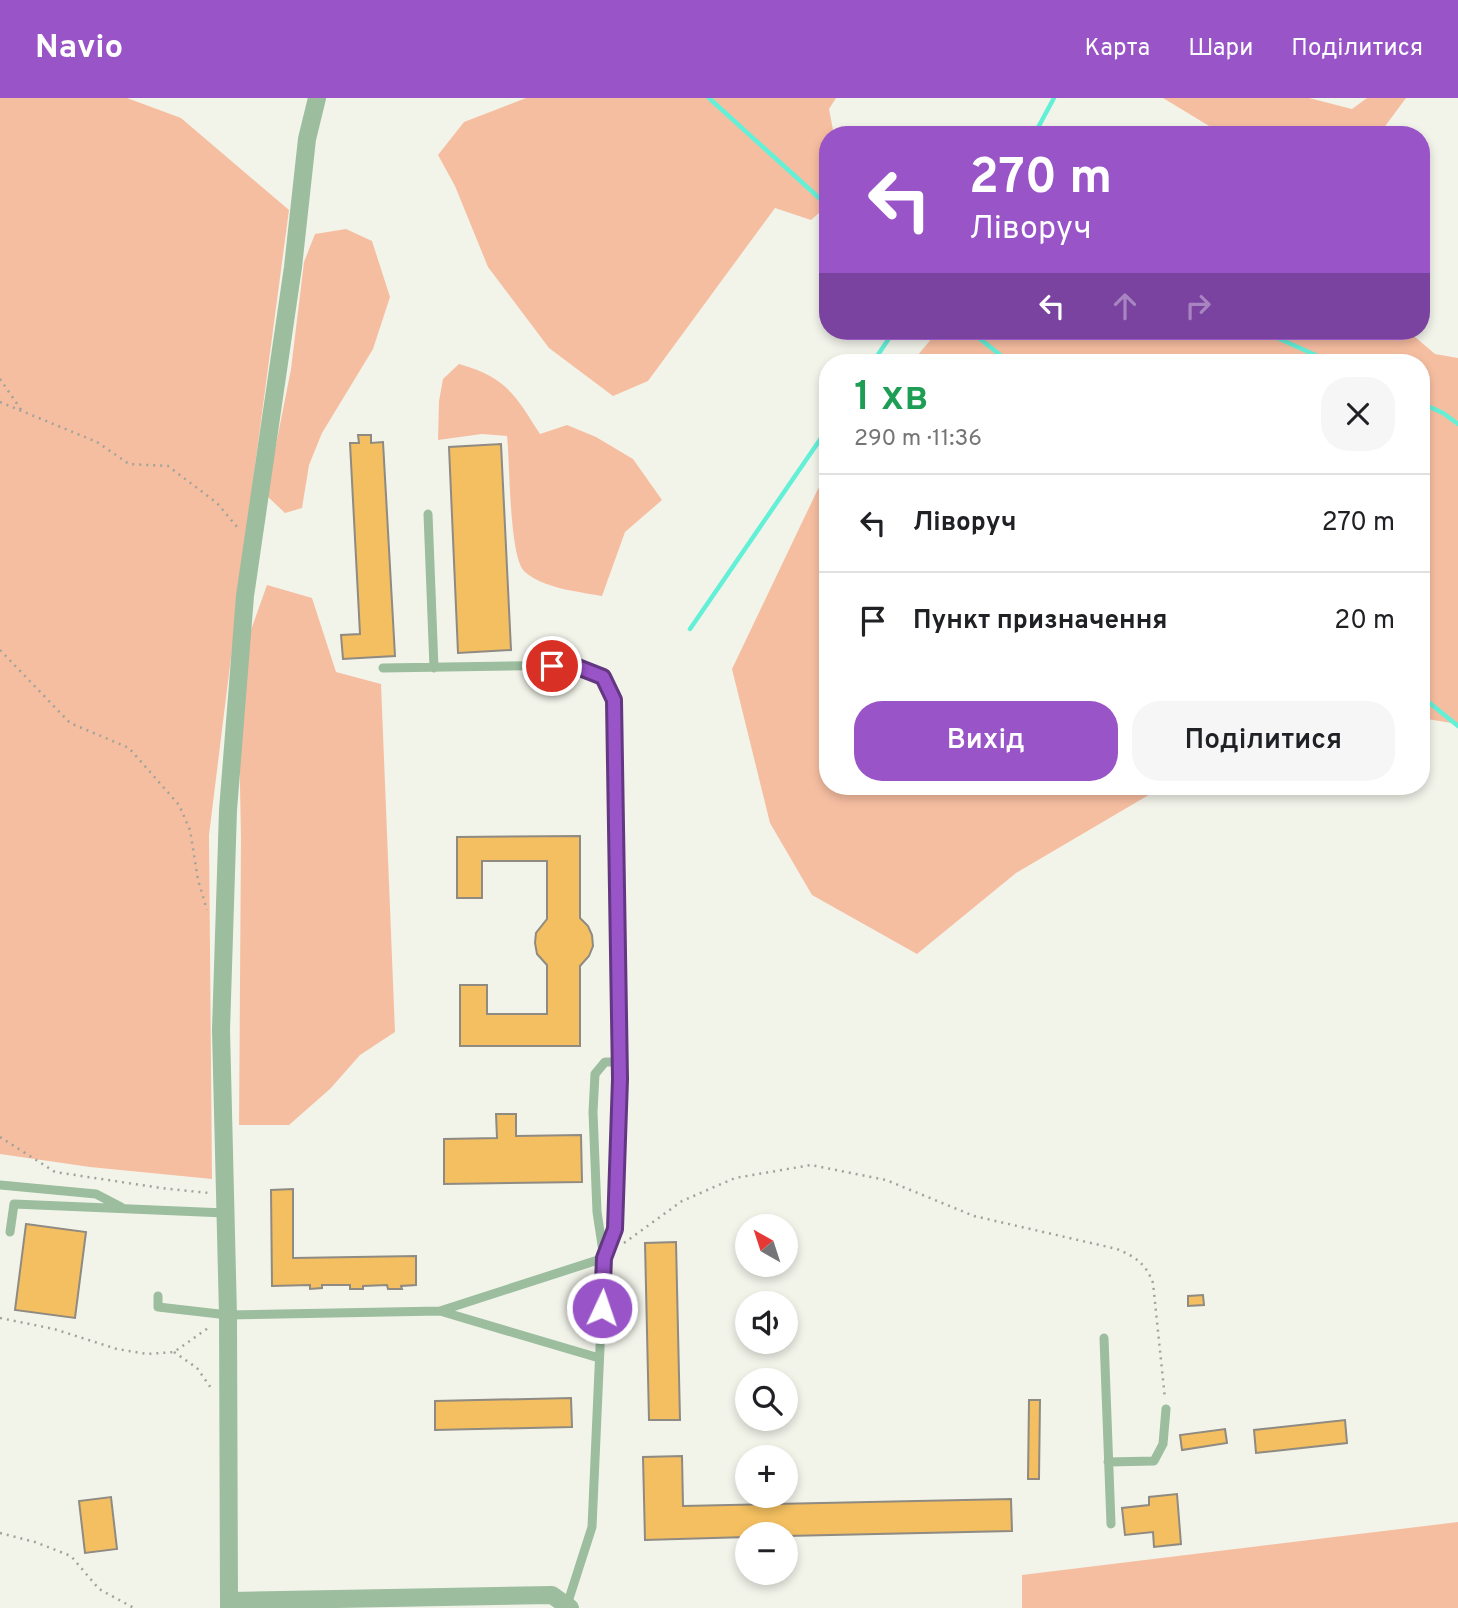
<!DOCTYPE html>
<html lang="uk">
<meta charset="utf-8">
<style>
:root{--surface:#fff;--page:#f6f6f6;--text:#202124;--muted:#757577;--line:#e0e0e0;--accent:#9954c8}
body{margin:0;font-family:Overpass,sans-serif;background:var(--page);color:var(--text);height:100vh;display:flex;flex-direction:column;font-size:26px;white-space:nowrap}
*{box-sizing:border-box;margin:0}
p{font-size:23px;color:var(--muted)}
.icon{flex:none;width:38px;height:38px;fill:none;stroke:currentColor;stroke-width:2;stroke-linecap:round;stroke-linejoin:round}
.map{position:relative;flex:1;overflow:hidden}
.sheet{position:absolute;left:819px;top:256px;width:611px;height:441px;display:flex;flex-direction:column;background:var(--surface);border-radius:28px;box-shadow:0 4px 10px #0003}
.sheet>*{flex:none}
.guide{position:absolute;left:819px;top:28px;width:611px;height:214px;border-radius:28px;box-shadow:0 4px 10px #0003;background:#9954c8;color:#fff;overflow:hidden}
.needle{width:46px;rotate:321deg}
.controls{position:absolute;left:735px;top:1116px;display:grid;gap:14px}
.controls a{display:grid;place-items:center;width:63px;height:63px;border-radius:50%;background:var(--surface);box-shadow:0 4px 10px #0003;font-size:35px}
.pin{position:absolute;display:grid;place-items:center;width:60px;height:60px;color:#fff;margin:-30px;border:4px solid #fff;border-radius:50%;box-shadow:0 2px 7px #0007}
.me{position:absolute;width:77px;margin:-38px;rotate:3deg;stroke-linejoin:round;filter:drop-shadow(0 0 5px #0008)}
.turn{display:flex;align-items:center;gap:24px;height:147px;padding:0 35px;font-size:32px}
.turn .icon{width:91px;height:91px;stroke-width:2.5}
.turn b{display:block;font-size:49px;line-height:60px}
.lanes{display:flex;align-items:center;height:66px;padding:0 35px;background:#0003;justify-content:center;gap:35px;direction:ltr}
.lanes .off{opacity:.35}
.round{display:grid;place-items:center;flex:none;width:74px;height:74px;border-radius:28px;background:var(--page)}
.overview{display:flex;align-items:center;justify-content:space-between;height:119px;padding:0 35px}
h1{font-size:42px;font-weight:600;line-height:52px;color:#1e9e55}
.primary-button{display:flex;gap:14px;margin-top:auto;padding:14px 35px}
.primary-button a{flex:1;height:80px;border-radius:28px;background:var(--accent);color:#fff;font-size:28px;font-weight:600;line-height:80px;text-align:center}
.primary-button a+a{background:var(--page);color:var(--text)}
ul{padding:0;list-style:none}
li{display:flex;align-items:center;gap:21px;height:98px;padding:0 35px;border-top:2px solid var(--line)}
li div{flex:1}
li b{display:block;font-size:26px}
li em{font-style:normal}
header{display:flex;align-items:center;gap:42px;box-sizing:border-box;height:98px;padding:0 35px;background:var(--accent);color:#fff}
header strong{font-size:33px}
nav{display:flex;gap:38px;margin-inline-start:auto;font-size:24px}
.map>svg:first-child{display:block}
.green{fill:#f6bea1}
.lines{fill:none;stroke-linecap:round;stroke-linejoin:round}
.stream{stroke:#64f0d7;stroke-width:4.5}
.building{fill:#f3bf60;stroke:#8f8a82;stroke-width:2}
.path{stroke:#a1a39b;stroke-width:2.5;stroke-dasharray:2 5;stroke-linecap:butt}
.service{stroke:#9cbd9e;stroke-width:9}
.minor{stroke:#9cbd9e;stroke-width:18}
.route-casing{stroke:#633782;stroke-width:18}
.route{stroke:#9954c8;stroke-width:12}
</style>
<header>
<strong>Navio</strong>
<nav><a>Карта</a><a>Шари</a><a>Поділитися</a></nav>
</header>
<div class="map">
<svg width="1458" height="1510" viewBox="0 0 1458 1510">
<rect width="100%" height="100%" fill="#f2f4ea"/>
<path class="green" d="M0,0H127L181,20L289,112L251,398L209,737L212,1081L90,1069L0,1056Z
M526,0H836L829,11L834,37H828V107L811,122L775,110L648,283L613,298L549,250L488,169L455,88L438,57L464,24Z
M1163,0H1309L1352,11L1367,0H1406L1383,31H1319L1294,37H1224Z
M346,131L372,143L390,199L373,251L322,335L309,367L302,410L285,415L266,397L291,271L304,164L315,136Z
M938,233H1408L1435,256L1458,260V626L1421,620V264H912Z
M459,266C506,279 515,297 540,336L567,327L596,339L633,361L662,402L625,434L602,498C580,494 541,490 524,473C509,457 510,364 507,338L482,336L438,342L439,303L443,281Z
M828,370V688H1164L1016,775L917,856L812,797L770,725L732,571Z
M267,487L312,500L336,574L381,586L395,934L360,957L330,991L289,1027H239L241,741L239,636L247,543Z
M1458,1424V1510H1022V1477Z"/>
<g class="lines">
<path class="stream" d="M709,0L828,108
M1034,37L1054,0
M970,233L1009,264
M1262,233L1331,264
M873,264L894,233
M1421,305L1443,315L1458,326
M690,531L828,330
M1421,598L1458,628"/>
</g>
<path class="building" d="M358,337H371V345L383,344L395,558L343,561L341,537L360,536L350,345H359Z
M501,346L511,552L458,555L449,349Z
M580,738V820L588,828L592,837L593,848L589,858L580,868V948H460V887H487V916H547V867L537,856L535,845L536,835L547,821V763H482V800H457V739Z
M496,1016H516V1038L581,1037L582,1084L444,1086V1041L497,1040Z
M293,1091V1160L416,1158V1187L401,1188L402,1191H388L387,1187L363,1188V1191H350V1187H322V1190L310,1191V1187L272,1188L271,1092Z
M26,1126L86,1134L75,1220L15,1212Z
M676,1144L680,1322H649L645,1145Z
M1203,1197L1204,1207L1188,1208V1198Z
M571,1300L572,1329L435,1332V1303Z
M1029,1302H1040L1039,1381H1028Z
M1345,1322L1347,1345L1256,1355L1254,1332Z
M1225,1331L1227,1345L1182,1352L1180,1337Z
M682,1358L683,1408L1011,1401L1012,1433L786,1438L747,1437V1439L645,1442L643,1359Z
M1177,1396L1181,1446L1154,1449L1153,1434L1125,1437L1122,1410L1149,1407V1399Z
M111,1399L117,1451L85,1455L79,1403Z"/>
<g class="lines">
<path class="path" d="M0,281L22,313
M0,304L97,344L129,366L168,368L217,405L238,430
M0,552L70,625L129,650L179,707L190,732L198,782L207,812
M0,1039L55,1074L161,1090L209,1095
M624,1145L682,1103L735,1080L811,1067L886,1082L974,1118L1117,1151C1136,1159 1146,1166 1153,1185L1165,1301
M0,1220L54,1231L117,1251L147,1256L174,1254L211,1228
M174,1254L197,1270L211,1290
M0,1435L35,1444L71,1458L99,1491L134,1510"/>
<path class="service" d="M428,416L434,570
M0,1087L96,1096L121,1109
M10,1134L14,1106L225,1115
M158,1198V1209L228,1217L440,1213L604,1160L615,1131L620,981L614,602L603,579L575,567L383,570
M440,1213L599,1260
M1104,1240L1111,1426
M1108,1364L1154,1363L1163,1346L1166,1311
M567,1507L592,1429L604,1160L597,1114L593,1014L595,976L605,964H619"/>
<path class="minor" d="M229,1503L552,1497L570,1510
M229,1510L228,1217L221,932L228,712L245,498L293,169L307,41L317,0"/>
</g>
<g class="lines">
<defs>
<path id="route" d="M552,568H575L603,579L614,602L620,981L615,1131L604,1160L602,1210"/>
</defs>
<use href="#route" class="route-casing"/>
<use href="#route" class="route"/>
</g>
</svg>
<div class="controls">
<a><svg class="needle" viewBox="-14 -14 28 28"><path d="M0-13l5 13h-10z" fill="#e53935"/><path d="M0 13l5-13h-10z" fill="#757577"/></svg></a>
<a><svg class="icon" aria-label="sound" viewBox="0 0 24 24"><path d="M4 9h4l5-4v14l-5-4H4zM17 9q2 3 0 6"/></svg></a>
<a><svg class="icon" aria-label="search" viewBox="0 0 24 24"><circle cx="10" cy="10" r="6"/><path d="M15 15l6 6"/></svg></a>
<a>+</a>
<a>−</a>
</div>
<div class="pin" style="left:552px;top:568px;background:#d93025"><svg class="icon" aria-label="arrive" viewBox="0 0 24 24"><path d="M6 21V4h12l-3 4 3 4H6"/></svg></div>
<svg class="me" style="left:602px;top:1210px" viewBox="-20 -20 40 40"><circle r="17" fill="#9954c8" stroke="#fff" stroke-width="3"/><path d="M0-11L8 9 0 5-8 9z" fill="#fff"/></svg>
<div class="guide">
<div class="turn"><svg class="icon" aria-label="left" viewBox="0 0 24 24"><path d="M17 20v-9H6M10 6l-5 5 5 5"/></svg><div><b>270 m</b>Ліворуч</div></div>
<div class="lanes"><svg class="icon" aria-label="left" viewBox="0 0 24 24"><path d="M17 20v-9H6M10 6l-5 5 5 5"/></svg><svg class="icon off" aria-label="ahead" viewBox="0 0 24 24"><path d="M12 20V5M6 11l6-6 6 6"/></svg><svg class="icon off" aria-label="right" viewBox="0 0 24 24"><path d="M7 20v-9h11M14 6l5 5-5 5"/></svg></div>
</div>
<section class="sheet">
<div class="overview"><div><h1>1 хв</h1><p>290 m · 11:36</p></div><a class="round"><svg class="icon" aria-label="close" viewBox="0 0 24 24"><path d="M6 6l12 12M18 6L6 18"/></svg></a></div>
<ul>
<li><svg class="icon" aria-label="left" viewBox="0 0 24 24"><path d="M17 20v-9H6M10 6l-5 5 5 5"/></svg><div><b>Ліворуч</b></div><em>270 m</em></li>
<li><svg class="icon" aria-label="arrive" viewBox="0 0 24 24"><path d="M6 21V4h12l-3 4 3 4H6"/></svg><div><b>Пункт призначення</b></div><em>20 m</em></li>
</ul>
<div class="primary-button"><a>Вихід</a><a>Поділитися</a></div>
</section>
</div>
